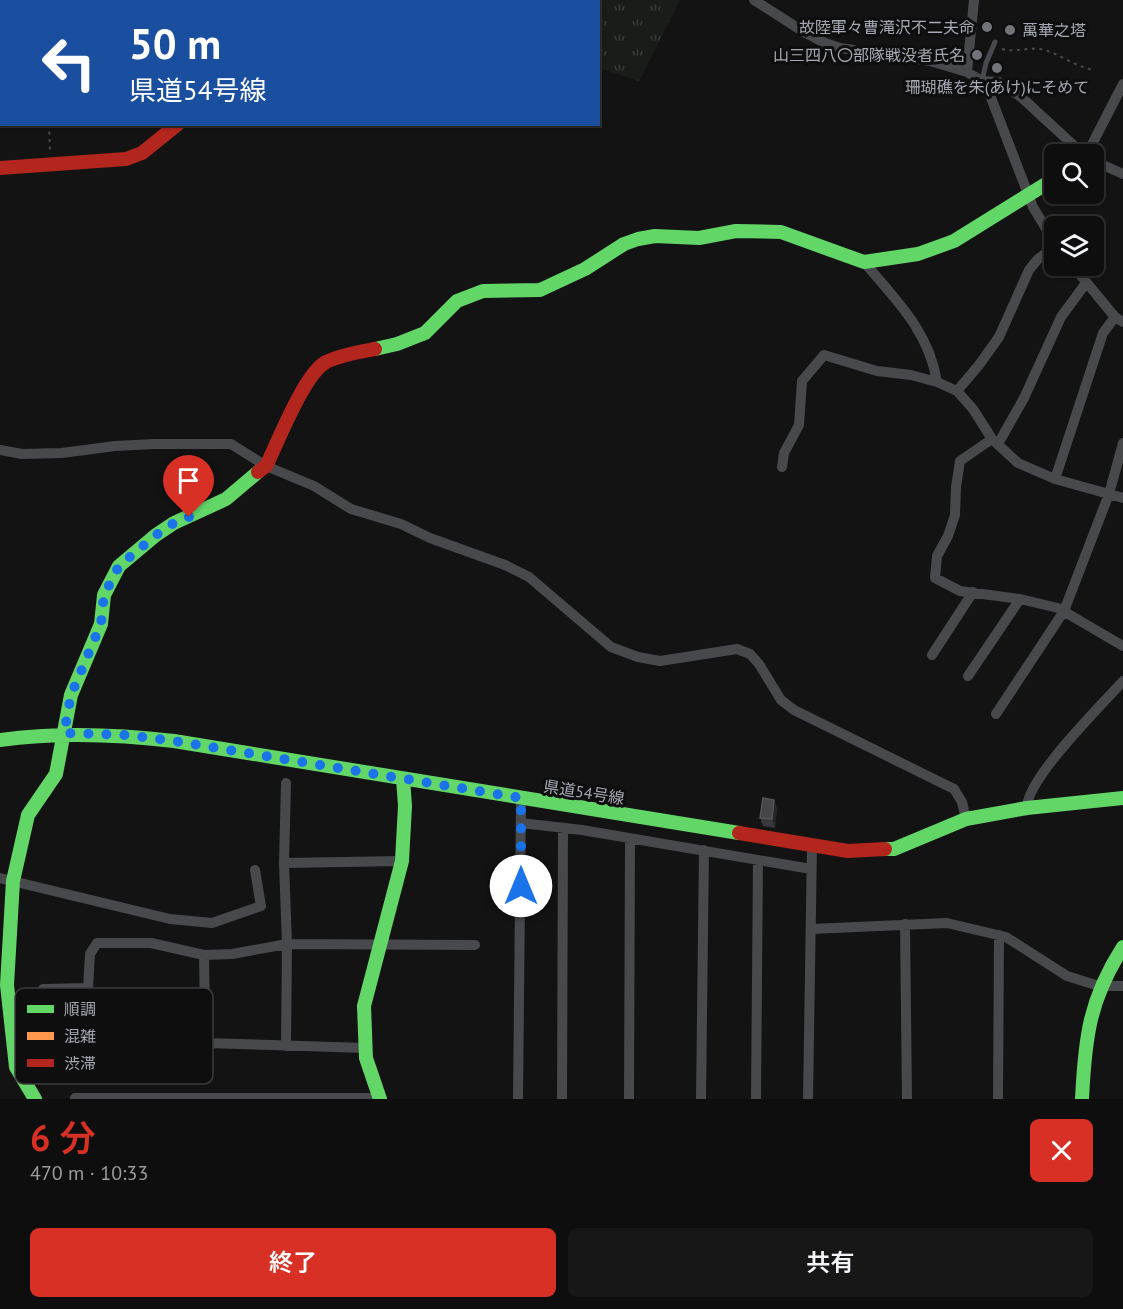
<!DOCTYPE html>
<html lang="ja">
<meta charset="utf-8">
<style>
:root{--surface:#0e0e0f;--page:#171718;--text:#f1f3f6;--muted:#9b9c9e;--line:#2e2e2f;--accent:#d93025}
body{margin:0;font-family:"PT Sans","Noto Sans JP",sans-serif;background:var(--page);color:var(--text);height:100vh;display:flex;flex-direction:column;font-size:22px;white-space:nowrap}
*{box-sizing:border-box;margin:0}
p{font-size:20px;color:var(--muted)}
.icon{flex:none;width:33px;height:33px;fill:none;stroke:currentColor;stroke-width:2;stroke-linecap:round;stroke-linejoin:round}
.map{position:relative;height:1099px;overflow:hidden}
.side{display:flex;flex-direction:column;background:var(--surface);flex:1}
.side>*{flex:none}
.hud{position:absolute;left:0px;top:0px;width:600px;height:126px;box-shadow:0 2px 4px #0004,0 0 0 2px var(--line);background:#1a4fa0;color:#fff;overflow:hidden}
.buttons{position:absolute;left:1044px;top:144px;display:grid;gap:12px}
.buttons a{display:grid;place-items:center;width:60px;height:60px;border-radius:9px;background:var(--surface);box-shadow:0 2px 4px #0004,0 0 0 2px var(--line);font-size:30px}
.pin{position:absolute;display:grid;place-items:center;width:51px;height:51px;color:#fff;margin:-62px -26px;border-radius:50% 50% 50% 0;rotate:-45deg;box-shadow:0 0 6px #0007}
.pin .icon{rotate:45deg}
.me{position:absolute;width:66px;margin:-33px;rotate:0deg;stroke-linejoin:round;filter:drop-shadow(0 0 4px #0008)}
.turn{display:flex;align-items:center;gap:21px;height:126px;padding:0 30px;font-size:27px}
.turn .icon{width:78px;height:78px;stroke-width:2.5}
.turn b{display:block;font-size:42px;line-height:51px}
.round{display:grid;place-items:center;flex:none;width:63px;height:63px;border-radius:9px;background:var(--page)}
.headline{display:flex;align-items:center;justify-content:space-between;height:102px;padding:0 30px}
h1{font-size:36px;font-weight:600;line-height:45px;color:var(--accent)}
.cta{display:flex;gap:12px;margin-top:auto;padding:12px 30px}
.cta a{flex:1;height:69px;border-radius:9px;background:var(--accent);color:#fff;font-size:24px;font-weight:600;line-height:69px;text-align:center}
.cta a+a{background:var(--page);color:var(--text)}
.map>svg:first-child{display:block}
.park{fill:url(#park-tufts)}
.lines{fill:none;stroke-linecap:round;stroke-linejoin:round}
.path{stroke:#494a4d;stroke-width:2;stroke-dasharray:3 4.5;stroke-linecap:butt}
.lane{stroke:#48494c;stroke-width:5}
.street{stroke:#48494c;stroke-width:10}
.fast{stroke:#63d668;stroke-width:14}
.slow{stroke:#ff974d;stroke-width:14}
.jam{stroke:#b3261e;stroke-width:14}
.wall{fill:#39393d}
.shaded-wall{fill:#252527}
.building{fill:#45454a;stroke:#54555a;stroke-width:1.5}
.route{stroke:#1a73e8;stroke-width:10;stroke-dasharray:0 18}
.poi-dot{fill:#73747b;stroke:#0e0e0f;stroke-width:2}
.labels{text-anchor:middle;stroke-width:6;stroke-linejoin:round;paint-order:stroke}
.poi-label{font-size:16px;fill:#a6a9b3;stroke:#0e0e0f;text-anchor:end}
.street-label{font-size:16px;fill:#a6a9b3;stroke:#0e0e0f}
.key{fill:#0e0e0f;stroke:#3c3c40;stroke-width:1.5}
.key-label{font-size:16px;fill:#a6a9b3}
</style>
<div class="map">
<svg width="1123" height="1099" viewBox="0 0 1123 1099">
<defs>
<pattern id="park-tufts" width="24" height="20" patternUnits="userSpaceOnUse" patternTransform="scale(1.5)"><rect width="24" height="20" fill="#191d1a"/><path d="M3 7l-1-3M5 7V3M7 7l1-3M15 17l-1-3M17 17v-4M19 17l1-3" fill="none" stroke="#373b39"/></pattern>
</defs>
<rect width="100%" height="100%" fill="#131314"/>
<path class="park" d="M584,0H680L639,81L599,68L598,2L584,1Z"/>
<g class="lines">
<path class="path" d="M74,2V0
M238,2V0
M1002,49C1016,53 1031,46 1045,50C1062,56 1077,67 1094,70
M49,124L50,152"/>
<path class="lane" d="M982,81L986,63L995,42"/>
<path class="street" d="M754,0L804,32L825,43L840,48L930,61L967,72L982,81L999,82L1021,97L1083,154
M967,72L974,0
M982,81L990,95L1033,207L1054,242
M1087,154L1123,84
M1094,161L1123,174
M864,262C896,300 929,331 937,382L957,391L973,409L992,439L960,461L956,487L955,515L948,536L937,556L935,578L960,591L1020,599L1058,608L1123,646
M1073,266L1115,317L1123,322
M957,391L979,365L999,337L1029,270L1038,259L1054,247
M992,439L1018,463L1055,479L1123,498
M998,444L1024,398L1061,317L1086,283
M0,450L22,454L62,453L115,446L154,444H231L266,466L314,486L351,509L401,524L430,538L505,565L529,577L611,647L638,657L660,661L737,649L750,654L759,664L781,700L794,710L954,789L962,802L966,819
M782,467L784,453L799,425L802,381L824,355L877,371L911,375L937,382
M1055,479L1103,333L1115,317
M932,655L973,592
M968,676L1020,599
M996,714L1064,611L1109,494L1123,443
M1027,808C1026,779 1102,705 1123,681
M521,823L582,830L811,869
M284,863L402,861
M0,878L170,919L212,923L261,906L255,870
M905,924L907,1099
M811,929L947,923L1006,937L1067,976L1099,986H1123
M204,955L206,1075L44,1071L43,989L88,988L90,954L97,943H151L204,955L232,954L287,944L284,863L286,783
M205,1043L366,1048
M286,1046L287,944L475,945
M75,1098H380
M518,1099L521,798
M562,1099L563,829
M629,1099L630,840
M701,1099L704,850
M756,1099L758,860
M808,1099L812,845
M998,1099L999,935"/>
<path class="fast" d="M375,349L397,344L425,333L457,301L483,291L540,290L585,269L624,244L638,239L655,236L699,238L736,231L781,232L864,262L918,254L954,241L1054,179
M0,740C58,732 116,734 174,741L739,833
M885,849H894L966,819L1027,808L1123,798
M35,1099L16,1067L7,985L13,881L28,815L56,774L71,695L101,624L104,595L119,566L156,535L174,523L226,499L258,472
M380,1099L366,1058L364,1006L402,861L405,806L403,779
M1082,1099C1085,1038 1089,1000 1123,947"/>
<path class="slow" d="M287,2L289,0"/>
<path class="jam" d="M0,168L126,159L142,153L178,124
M258,472L266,466C278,442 304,374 326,362C341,355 359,352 375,349
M739,833L848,851L885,849"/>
</g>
<path class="wall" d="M777,808L775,828L763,826L760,818Z"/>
<path class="shaded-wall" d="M774,800L777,808L775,828L772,819Z"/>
<path class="building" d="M763,798L774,800L772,819L760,818Z"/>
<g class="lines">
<path class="route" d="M189,517L174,523L156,535L119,566L104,595L101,624L71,695L64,733L127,735L174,741L521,798V886"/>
</g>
<g class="poi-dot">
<circle cx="987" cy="27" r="6"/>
<circle cx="1010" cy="30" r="6"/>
<circle cx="977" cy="55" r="6"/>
<circle cx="997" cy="68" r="6"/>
</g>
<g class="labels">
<g class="poi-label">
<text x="975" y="33">故陸軍々曹滝沢不二夫命</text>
<text x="1022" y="36" text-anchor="start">萬華之塔</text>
<text x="965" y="61">山三四八〇部隊戦没者氏名</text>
<text x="997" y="93" text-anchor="middle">珊瑚礁を朱(あけ)にそめて</text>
</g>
<g class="street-label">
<text transform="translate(584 792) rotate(9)" y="6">県道54号線</text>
</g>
</g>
<rect x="15" y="988" width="198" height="96" rx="9" class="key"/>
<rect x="27" y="1005" width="27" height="8" fill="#63d668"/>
<rect x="27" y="1032" width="27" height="8" fill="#ff974d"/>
<rect x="27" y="1059" width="27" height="8" fill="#b3261e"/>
<g class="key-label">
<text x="64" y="1015">順調</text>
<text x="64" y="1042">混雑</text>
<text x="64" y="1069">渋滞</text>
</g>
</svg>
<div class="buttons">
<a><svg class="icon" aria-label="search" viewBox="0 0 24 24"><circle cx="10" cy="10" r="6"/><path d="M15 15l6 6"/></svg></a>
<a><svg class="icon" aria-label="layers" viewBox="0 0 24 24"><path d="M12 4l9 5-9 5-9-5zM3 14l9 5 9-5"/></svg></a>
</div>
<div class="pin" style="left:189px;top:517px;background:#d93025"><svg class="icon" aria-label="arrive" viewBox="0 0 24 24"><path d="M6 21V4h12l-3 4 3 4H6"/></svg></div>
<svg class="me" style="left:521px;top:886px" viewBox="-20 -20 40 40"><circle r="19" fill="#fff"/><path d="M0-13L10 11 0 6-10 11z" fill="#1a73e8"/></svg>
<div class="hud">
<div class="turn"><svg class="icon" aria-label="left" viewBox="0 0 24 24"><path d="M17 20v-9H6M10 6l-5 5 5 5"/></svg><div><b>50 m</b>県道54号線</div></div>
</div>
</div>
<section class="side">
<div class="headline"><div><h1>6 分</h1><p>470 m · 10:33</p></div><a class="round" style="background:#d93025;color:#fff"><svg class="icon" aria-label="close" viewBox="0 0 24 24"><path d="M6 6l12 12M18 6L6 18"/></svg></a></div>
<div class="cta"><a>終了</a><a>共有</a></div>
</section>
